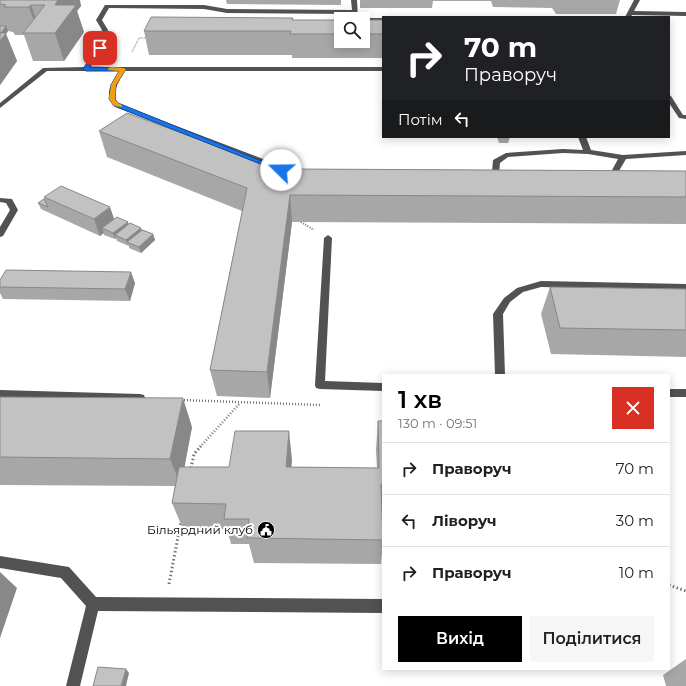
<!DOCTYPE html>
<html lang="uk">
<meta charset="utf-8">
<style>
:root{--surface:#fff;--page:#f6f6f6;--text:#202124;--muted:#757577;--line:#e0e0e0;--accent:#000}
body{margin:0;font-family:Montserrat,sans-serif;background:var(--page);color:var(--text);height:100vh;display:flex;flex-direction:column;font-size:15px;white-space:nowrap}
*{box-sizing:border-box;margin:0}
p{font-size:13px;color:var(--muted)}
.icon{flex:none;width:22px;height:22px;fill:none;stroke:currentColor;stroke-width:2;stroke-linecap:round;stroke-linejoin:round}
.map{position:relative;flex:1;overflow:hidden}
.side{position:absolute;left:382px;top:374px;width:288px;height:296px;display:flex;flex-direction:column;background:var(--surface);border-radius:0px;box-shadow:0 2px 10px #0003}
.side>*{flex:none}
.banner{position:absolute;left:382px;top:16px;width:288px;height:122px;border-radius:0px;box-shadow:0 2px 10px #0003;background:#202124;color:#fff;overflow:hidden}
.tools{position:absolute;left:334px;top:12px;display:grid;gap:8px}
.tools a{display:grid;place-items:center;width:36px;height:36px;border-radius:0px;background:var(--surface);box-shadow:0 2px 10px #0003;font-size:20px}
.pin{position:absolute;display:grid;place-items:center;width:34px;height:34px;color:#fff;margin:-17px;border-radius:8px;box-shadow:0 2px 6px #0006}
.me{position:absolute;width:44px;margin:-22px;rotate:292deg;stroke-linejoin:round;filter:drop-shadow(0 0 3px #0008)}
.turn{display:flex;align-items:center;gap:14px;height:84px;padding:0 16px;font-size:18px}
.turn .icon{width:52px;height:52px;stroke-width:2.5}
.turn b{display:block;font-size:28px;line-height:34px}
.then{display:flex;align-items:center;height:38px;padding:0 16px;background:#0003;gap:8px;font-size:15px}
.round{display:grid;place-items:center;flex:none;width:42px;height:42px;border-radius:0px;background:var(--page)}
.headline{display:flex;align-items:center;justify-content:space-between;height:68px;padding:0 16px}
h1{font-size:24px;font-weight:600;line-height:30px;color:var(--accent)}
.action{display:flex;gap:8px;margin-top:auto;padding:8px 16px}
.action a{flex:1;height:46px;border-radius:0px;background:var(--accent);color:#fff;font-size:16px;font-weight:600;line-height:46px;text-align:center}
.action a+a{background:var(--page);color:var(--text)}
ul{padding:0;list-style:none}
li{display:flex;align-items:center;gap:12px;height:52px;padding:0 16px;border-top:1px solid var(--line)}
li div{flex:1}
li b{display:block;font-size:15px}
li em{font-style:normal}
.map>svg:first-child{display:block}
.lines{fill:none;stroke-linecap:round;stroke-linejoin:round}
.path-far3{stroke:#747474;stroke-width:1.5;stroke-dasharray:0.5 1;stroke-linecap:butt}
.path-far2{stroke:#747474;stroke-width:2;stroke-dasharray:1 1.5;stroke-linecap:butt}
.path-far1{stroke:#747474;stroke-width:2.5;stroke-dasharray:1 2;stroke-linecap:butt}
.path{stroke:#747474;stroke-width:3;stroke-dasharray:1.5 2.5;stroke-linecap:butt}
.minor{fill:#525252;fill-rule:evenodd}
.wall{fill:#a7a7a7}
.shaded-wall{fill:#888}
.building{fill:#c2c2c2;stroke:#888}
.route{fill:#1a73e8;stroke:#114b97}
.slow{fill:#f59e0b}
.labels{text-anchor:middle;stroke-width:4;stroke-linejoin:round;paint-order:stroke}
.near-poi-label{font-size:12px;fill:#000;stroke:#fff;text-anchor:end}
</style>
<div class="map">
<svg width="686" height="686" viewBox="0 0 686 686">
<rect width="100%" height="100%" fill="#fff"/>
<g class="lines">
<path class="path-far3" d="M132,52L139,38H149"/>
<path class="path-far2" d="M301,222L314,230"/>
<path class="path-far1" d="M181,400L320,405
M200,447L240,403"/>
<path class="path" d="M191,468L194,454L201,446
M169,584L181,521
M669,585L686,591"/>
<path class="minor" d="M351,0H357L358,19H352V14L227,13L204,9L109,8L102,20L108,30L103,48L90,67H383V71H125C119,81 111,92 118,104L287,168V172H281L114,106C104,92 111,84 119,71H47L0,108V103L43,68L84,67L97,48L102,30L96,20L105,5H204L227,9L352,10Z
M634,0H640L634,11L686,12V16L632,15L631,17H625Z
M363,18H383V22H363V19H361Z
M669,95L671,96L683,115H686V119L679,118L669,103Z
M578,137H586L591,150L623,155L686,151V155L626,159L616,176C611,177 603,178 600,174L604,172H611L618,159L588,154L563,153L508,157L500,163L499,174H493L492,172L493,160L506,153L563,149L583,150Z
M0,198L12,199L18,210L3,236L0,237V227L10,210L6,203L0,202Z
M328,235L332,238L325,381L383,383V391L320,389L316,388L315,385L324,238Z
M541,281L686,284V290L541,287L523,292L510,302L503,314L505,375H495L493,314L504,298L517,288Z
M669,389H686V397H669Z
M0,390L140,394L144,395L145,398L144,401L140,402L0,398Z
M0,556L69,567L96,597L383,599V613L98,611L80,686H66L86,606L61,578L0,568Z"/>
</g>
<path class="wall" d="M0,0L79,1L81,6L77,11L84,32L64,61H33L24,35H15L13,32L8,31L6,34L17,61L0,85Z
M226,0H341V5L227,4Z
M360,0H620L616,14H556L552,8L493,7L491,1H433L432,8H360Z
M293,18V20H341V41H363V20H383V58H292V55H149L144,31Z
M99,131L271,166L293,169L686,171V224L292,222L270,398L217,396L210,370L242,211L107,157Z
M497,137H510L508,143H499Z
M44,197L114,219L128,222V224L153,234L155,240L141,253L129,248V246L117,241L116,238L115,239L104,235V233L100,236L41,209L38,203L44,199Z
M0,280L135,283L130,301L3,299L0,293Z
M550,287L686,289V357L551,354L541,314Z
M0,397L192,427L184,467H229L292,460L291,467L377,468L376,450L378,421H383V511H382L383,542L381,564L254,563L249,544H231L227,529H183L172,503L175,486L0,485Z
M686,659V686H666L663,675Z"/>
<path class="shaded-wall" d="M58,0H80L81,6L77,11L84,32L64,61L55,33V5Z
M31,5L41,32L38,33L29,7Z
M6,26L8,31L6,34L17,61L0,85V34Z
M290,195L292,222L270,398L267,372Z
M110,207L116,224L102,228L104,233L100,236L94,219Z
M128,222L130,228L115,235L116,238L115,239L113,233Z
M141,228L143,234L127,242L128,246L126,240Z
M153,234L155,240L141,253L139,247Z
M131,272L135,283L130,301L125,289Z
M183,398L192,427L181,486L170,459Z
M289,431L292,460L289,495L286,467Z
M0,572L17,588L0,638Z
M126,669L129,673L126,686H121Z"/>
<path class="building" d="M0,0H58L55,5H76L55,33H23L45,5H31L29,7H4L6,5L0,4Z
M151,17L293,18L292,20H341V34H290L291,31H144Z
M363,20H383V34H363Z
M0,26H6L1,33H0Z
M0,33H6L0,41Z
M127,113L271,166L293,169L686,171V197L290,195L267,372L210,370L247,188L99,131Z
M61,186L110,207L94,219L44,197Z
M44,199L48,207L38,203Z
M117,217L128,222L113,233L102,228Z
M130,223L141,228L126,240L115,235Z
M142,230L153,234L139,247L127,242Z
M6,270L131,272L125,289L0,287V280Z
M550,287L686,289V330L560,328Z
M0,397L183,398L170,459L0,457Z
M378,421H383V484H381L383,540L247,538L249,519H224L226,504L172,503L179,467H229L235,431H289L286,467L379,468Z
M98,667L126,669L121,686H93Z"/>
<path class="route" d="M98,47L103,48L90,67L123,68L126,69L116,85L115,99L118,103L284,170L278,171L114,106L109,99L111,85L119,71H86L83,69Z"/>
<path class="slow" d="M111,67L123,68L126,69L116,85L115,99L118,103L122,105V107L114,106L109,99L111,85L119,71L108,70V68Z"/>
<defs>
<symbol id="civic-disc" viewBox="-11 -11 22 22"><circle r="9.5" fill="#000" stroke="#fff"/><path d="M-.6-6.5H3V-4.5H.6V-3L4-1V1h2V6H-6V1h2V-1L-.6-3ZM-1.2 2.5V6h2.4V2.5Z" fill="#fff"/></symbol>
</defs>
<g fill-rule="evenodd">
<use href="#civic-disc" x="256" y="520" width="20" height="20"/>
</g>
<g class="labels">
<g class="near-poi-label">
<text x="253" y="534">Більярдний клуб</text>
</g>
</g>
</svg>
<div class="tools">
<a><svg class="icon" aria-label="search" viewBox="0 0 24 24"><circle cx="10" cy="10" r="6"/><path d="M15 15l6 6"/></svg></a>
</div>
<div class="pin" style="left:100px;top:48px;background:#d93025"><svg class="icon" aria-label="arrive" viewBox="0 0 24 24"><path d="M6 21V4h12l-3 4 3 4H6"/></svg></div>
<svg class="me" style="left:281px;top:170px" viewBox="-20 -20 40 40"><circle r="19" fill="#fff"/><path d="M0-13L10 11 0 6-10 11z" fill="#1a73e8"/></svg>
<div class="banner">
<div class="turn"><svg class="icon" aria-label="right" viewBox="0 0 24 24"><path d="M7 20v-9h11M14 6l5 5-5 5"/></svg><div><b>70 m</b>Праворуч</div></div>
<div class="then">Потім<svg class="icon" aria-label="left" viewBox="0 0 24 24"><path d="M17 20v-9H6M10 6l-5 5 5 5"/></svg></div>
</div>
<section class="side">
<div class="headline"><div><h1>1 хв</h1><p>130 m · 09:51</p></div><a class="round" style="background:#d93025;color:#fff"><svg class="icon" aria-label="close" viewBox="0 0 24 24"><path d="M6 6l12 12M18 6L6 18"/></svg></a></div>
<ul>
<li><svg class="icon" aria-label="right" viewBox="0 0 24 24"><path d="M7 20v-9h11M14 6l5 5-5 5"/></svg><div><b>Праворуч</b></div><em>70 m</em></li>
<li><svg class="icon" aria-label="left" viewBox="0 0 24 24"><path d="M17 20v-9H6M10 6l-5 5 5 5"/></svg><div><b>Ліворуч</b></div><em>30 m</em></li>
<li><svg class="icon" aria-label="right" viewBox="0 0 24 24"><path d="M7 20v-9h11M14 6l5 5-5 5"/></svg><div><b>Праворуч</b></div><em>10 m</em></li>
</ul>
<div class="action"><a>Вихід</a><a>Поділитися</a></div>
</section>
</div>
